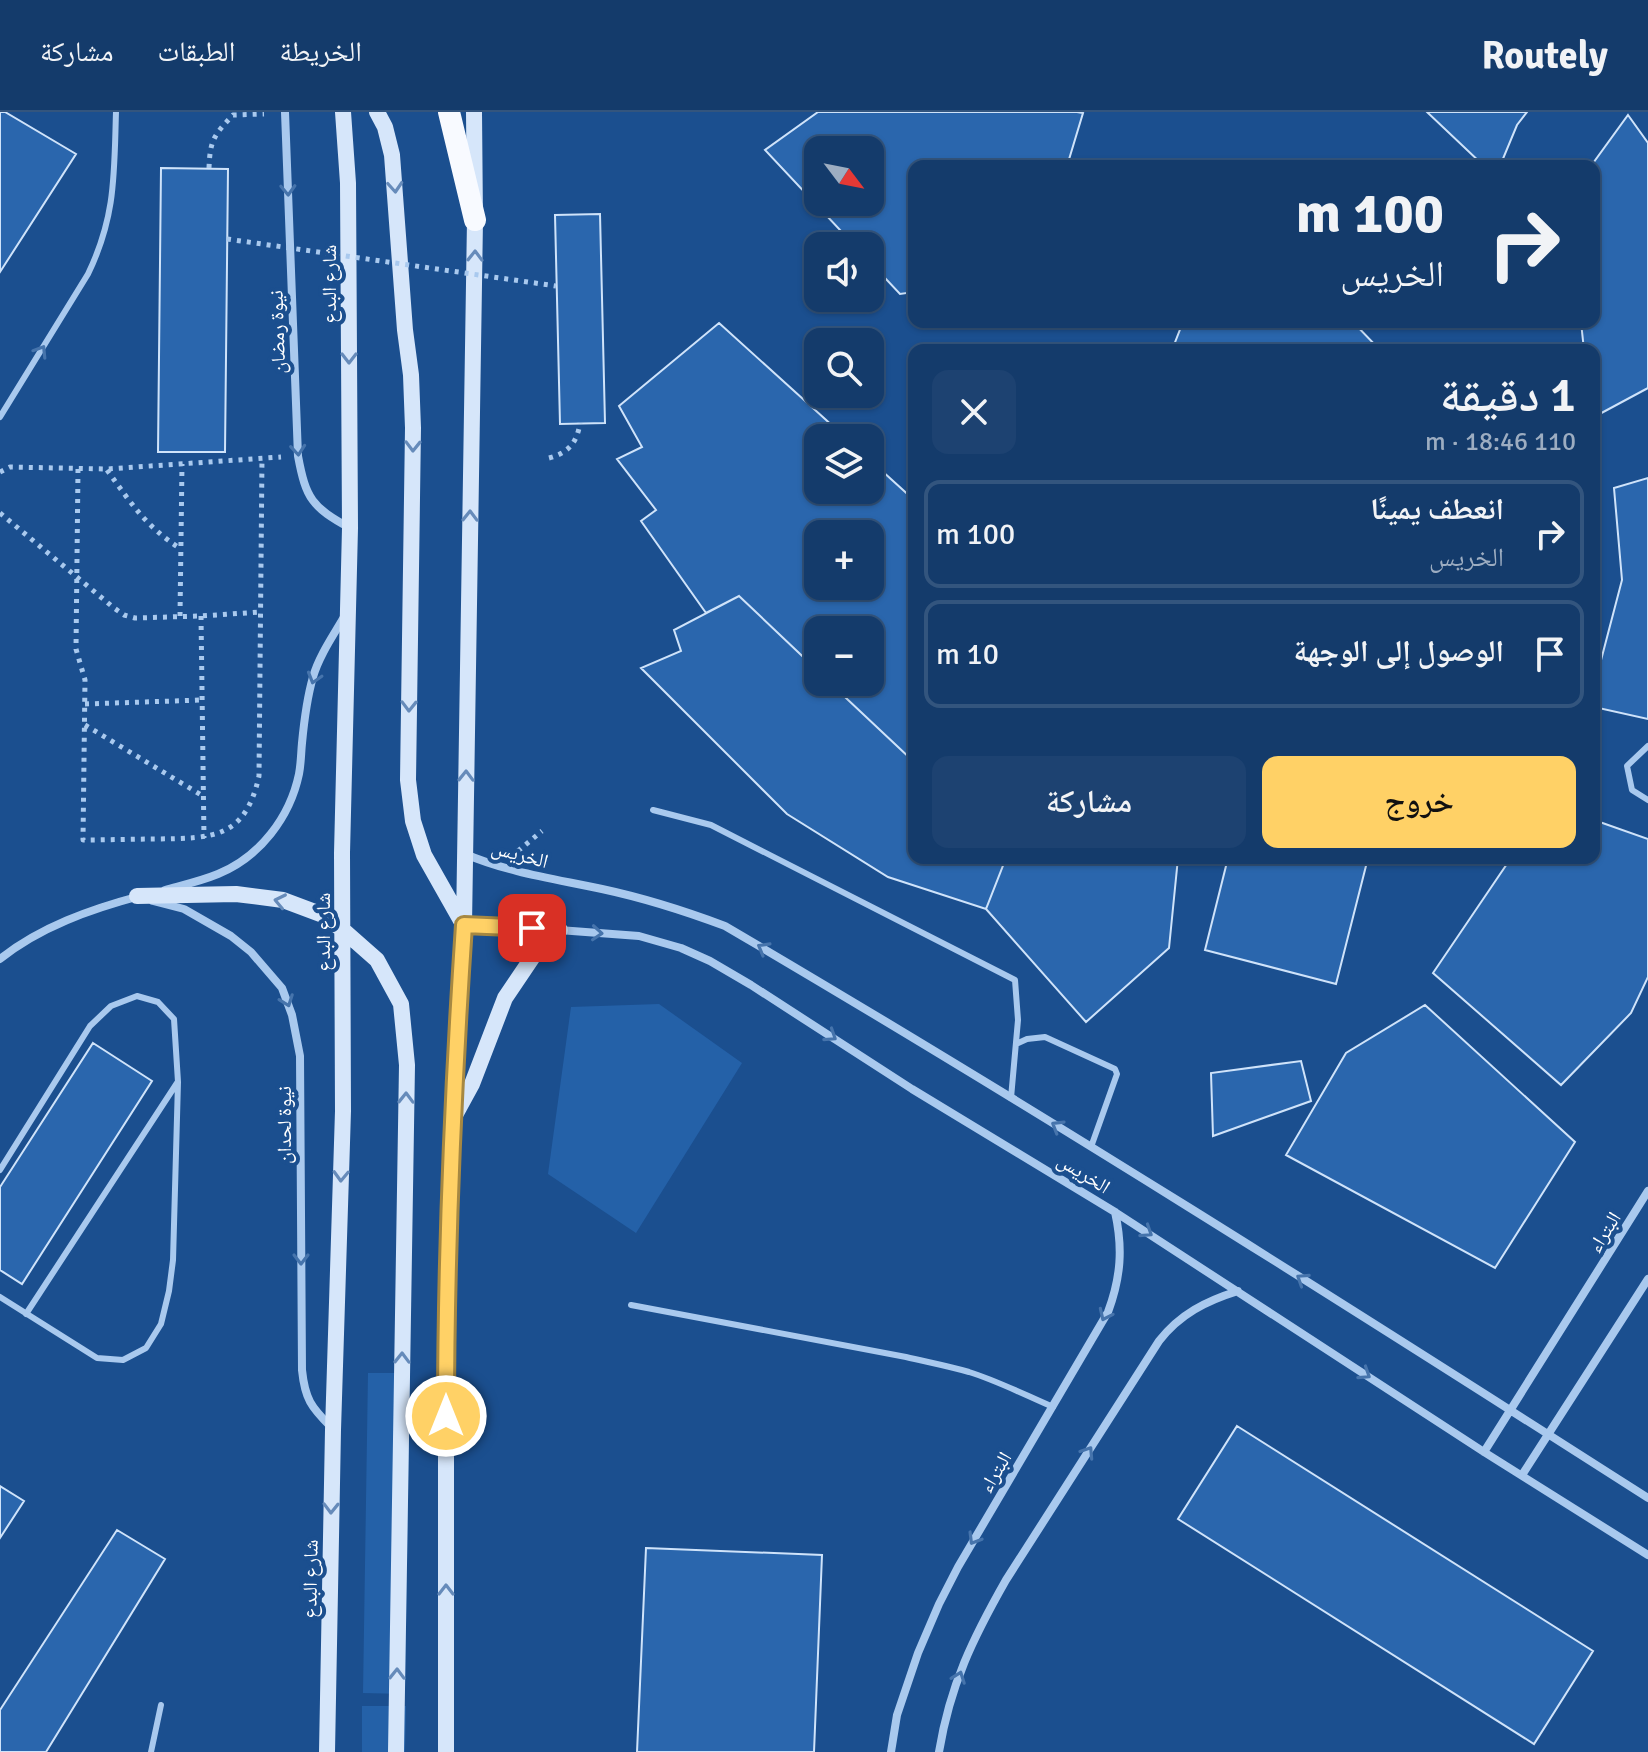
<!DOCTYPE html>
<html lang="ar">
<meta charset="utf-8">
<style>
:root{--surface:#143b6b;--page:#1d4271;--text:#f1f3f6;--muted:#9dadc1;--line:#33557e;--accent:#ffd166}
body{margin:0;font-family:Signika,"Noto Naskh Arabic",sans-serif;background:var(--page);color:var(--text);direction:rtl;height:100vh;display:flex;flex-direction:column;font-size:30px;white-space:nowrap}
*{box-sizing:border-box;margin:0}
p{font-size:26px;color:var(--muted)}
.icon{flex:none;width:44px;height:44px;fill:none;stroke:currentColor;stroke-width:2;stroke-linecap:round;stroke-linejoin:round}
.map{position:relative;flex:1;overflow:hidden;direction:ltr}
.sheet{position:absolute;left:908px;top:232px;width:692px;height:520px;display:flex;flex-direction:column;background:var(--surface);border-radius:16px;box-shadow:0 2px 6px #0004,0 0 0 2px var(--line);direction:rtl}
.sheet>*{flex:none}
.guide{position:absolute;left:908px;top:48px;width:692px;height:168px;border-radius:16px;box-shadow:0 2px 6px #0004,0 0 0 2px var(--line);direction:rtl;background:#143b6b;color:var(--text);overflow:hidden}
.needle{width:52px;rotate:122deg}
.controls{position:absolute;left:804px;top:24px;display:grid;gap:16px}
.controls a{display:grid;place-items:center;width:80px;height:80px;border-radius:16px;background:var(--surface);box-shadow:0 2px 6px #0004,0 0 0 2px var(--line);font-size:40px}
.pin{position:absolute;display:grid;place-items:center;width:68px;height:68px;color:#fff;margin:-34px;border-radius:16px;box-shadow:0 4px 12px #0006}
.me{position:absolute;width:88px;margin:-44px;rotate:0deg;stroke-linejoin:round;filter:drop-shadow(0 0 6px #0008)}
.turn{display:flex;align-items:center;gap:28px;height:168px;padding:0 24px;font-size:36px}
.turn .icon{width:104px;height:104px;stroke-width:2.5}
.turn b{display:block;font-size:56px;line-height:68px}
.round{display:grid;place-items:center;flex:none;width:84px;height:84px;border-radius:16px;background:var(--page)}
.head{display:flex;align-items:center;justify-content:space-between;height:136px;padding:0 24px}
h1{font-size:48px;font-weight:600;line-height:60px}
.primary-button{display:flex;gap:16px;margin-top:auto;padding:16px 24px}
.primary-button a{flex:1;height:92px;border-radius:16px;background:var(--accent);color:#111;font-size:32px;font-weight:600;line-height:92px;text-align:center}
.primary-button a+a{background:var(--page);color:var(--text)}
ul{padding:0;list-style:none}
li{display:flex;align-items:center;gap:24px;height:108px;margin:0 16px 12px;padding:0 8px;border:4px solid var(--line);border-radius:16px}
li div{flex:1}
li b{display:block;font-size:30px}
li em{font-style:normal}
header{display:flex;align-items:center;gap:48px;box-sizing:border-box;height:112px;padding:0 40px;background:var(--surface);border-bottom:2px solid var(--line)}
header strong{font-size:38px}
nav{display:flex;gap:44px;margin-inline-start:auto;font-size:28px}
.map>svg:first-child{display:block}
.green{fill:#2461a8}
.building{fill:#2a66ad;stroke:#cfe3fa;stroke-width:2;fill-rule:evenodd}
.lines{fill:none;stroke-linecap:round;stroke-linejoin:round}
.path{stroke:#a9c9ee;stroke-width:5;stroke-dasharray:4 6;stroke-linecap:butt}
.service{stroke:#a9c9ee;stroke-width:6}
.minor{stroke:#a9c9ee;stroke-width:8}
.secondary{stroke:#d6e6fa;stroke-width:16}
.trunk{stroke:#f8faff;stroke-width:22}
.path-bridge{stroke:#a9c9ee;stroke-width:5;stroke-dasharray:4 6;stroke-linecap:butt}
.oneway{stroke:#668bba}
.oneway2{stroke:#4674ac}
.route-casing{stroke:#a68842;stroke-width:20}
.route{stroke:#ffd166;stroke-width:14}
.labels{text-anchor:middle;stroke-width:8;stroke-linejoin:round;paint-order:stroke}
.street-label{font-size:20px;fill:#fff;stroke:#1b4f8f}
</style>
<header>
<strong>Routely</strong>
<nav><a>الخريطة</a><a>الطبقات</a><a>مشاركة</a></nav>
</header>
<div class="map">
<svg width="1648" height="1640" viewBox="0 0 1648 1640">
<rect width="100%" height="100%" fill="#1b4f8f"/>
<path class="green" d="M659,892L742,951L636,1121L548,1062L571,895Z
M368,1261H410L405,1582L363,1581Z
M362,1594H406L405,1640H362Z"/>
<path class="building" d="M0,0H5L76,42L0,160Z
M818,0H1077L1083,1L1067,54H914V180L900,182L870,150V134H855L765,38ZM818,38H870V90H818Z
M1427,0H1527L1517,13L1500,54H1484Z
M1628,3L1648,31V276L1594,305V238H1584L1581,210H1594V54H1591Z
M161,56L228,57L225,340H158Z
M600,102L605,311L560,312L555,103Z
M1183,210H1353L1380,238H1172Z
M719,211L846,326H818V378H870V348L914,388V650L829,570H870V518H818V559L739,484L706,501L641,409L656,398L617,347L642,335L619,294ZM818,422H870V474H818Z
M1648,366V607L1594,595V575L1622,468L1614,376Z
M739,484L818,559V570H829L914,650V746H1006L986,797L888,765L787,702L641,556L681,539L674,518Z
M1594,708L1648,727V865L1631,901L1561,973L1433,861L1511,746H1594Z
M1006,746H1178L1169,836L1086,910L986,797Z
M1228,746H1368L1336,872L1205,838Z
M1425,893L1575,1030L1495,1156L1286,1043L1346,941Z
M93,931L152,969L22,1172L0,1158V1075Z
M1301,949L1311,989L1213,1024L1211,961Z
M1237,1314L1593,1539L1534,1632L1178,1407Z
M0,1374L24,1389L0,1426Z
M117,1418L165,1447L46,1640H0V1598Z
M646,1436L822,1443L814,1640H637Z"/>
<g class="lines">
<path class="path" d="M209,56C210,28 214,23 233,3L264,2
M549,346C568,341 577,331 580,311
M78,357L76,537L85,568L83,728C108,728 133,727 157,727C213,726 245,727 259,664L262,346
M107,358C131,391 145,414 181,437
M0,360L10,355L107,357L281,345
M0,401L114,496L124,503L135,506L201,504L260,500
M180,504L182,352
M201,504L204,726
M85,592L202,588
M85,613L203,684
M518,739L542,719"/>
<path class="service" d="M0,305L88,162C116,104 114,62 116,0
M1648,634L1627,654L1632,678L1648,688
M653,698L711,713L1015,868L1018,908L1011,986
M1016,932L1027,927L1045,925L1115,957L1117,962L1091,1035
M0,1058L90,914L111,894L137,884L158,890L174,907L178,970L173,1148L169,1179L161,1212L146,1236L123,1248L97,1246L0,1185
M631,1193L906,1245C927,1250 948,1254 969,1260C998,1269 1025,1283 1053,1295
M26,1202L177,971
M151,1640L161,1593"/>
<path class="minor" d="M285,0L298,344C306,387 312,395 350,416
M465,742C510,761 556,767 602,777C644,786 685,799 725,814C1037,997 1343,1191 1648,1386
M165,778C183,773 201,769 218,762C260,745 290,705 299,662C301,652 301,641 302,631C304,610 307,586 313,565C319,544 333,524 344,505
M153,789L184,797L231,824L251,840L282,876L292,903L300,944L302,1258C305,1287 311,1295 331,1315
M464,813L532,816L639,824L681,836L710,849L751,873L912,977L1115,1100L1484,1340L1648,1443
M0,847C40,815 91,797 140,784
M1484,1340L1648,1079
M1522,1363L1648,1167
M891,1640L897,1603L918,1541L939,1492L958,1455L1108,1200C1121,1165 1123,1136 1115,1100
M939,1640C950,1573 973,1526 1006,1468L1159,1229C1180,1202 1206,1189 1238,1179"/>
<path class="secondary" d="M377,0L385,15L392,43L405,218L411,263L413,316L408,668L413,709L424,743L463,812
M137,784L236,782L283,788L323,803L343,818L377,848L401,892L407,953L396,1640
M454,1005L472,972L505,886L534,843L560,818
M327,1640L333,1318L343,999L342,741L350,416L348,71L343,0
M446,1640V1192L452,1009L464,813L475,108L474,0"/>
<path class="trunk" d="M449,0L475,108"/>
<path class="path-bridge" d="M227,127L556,174"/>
</g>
<defs><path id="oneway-chevron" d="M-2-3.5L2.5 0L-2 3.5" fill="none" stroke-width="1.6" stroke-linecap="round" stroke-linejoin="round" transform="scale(2)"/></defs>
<g class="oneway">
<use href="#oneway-chevron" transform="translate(395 75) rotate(86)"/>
<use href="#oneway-chevron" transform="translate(475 144) rotate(-89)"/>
<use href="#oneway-chevron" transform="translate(349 246) rotate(90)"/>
<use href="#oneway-chevron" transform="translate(413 334) rotate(91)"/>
<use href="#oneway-chevron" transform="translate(470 404) rotate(-89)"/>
<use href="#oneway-chevron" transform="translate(409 594) rotate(91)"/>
<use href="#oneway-chevron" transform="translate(466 664) rotate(-89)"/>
<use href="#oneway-chevron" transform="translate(280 789) rotate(-168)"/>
<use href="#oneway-chevron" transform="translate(406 986) rotate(-89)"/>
<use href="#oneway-chevron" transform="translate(341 1064) rotate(92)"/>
<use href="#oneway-chevron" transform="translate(402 1246) rotate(-89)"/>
<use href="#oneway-chevron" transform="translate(331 1396) rotate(91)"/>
<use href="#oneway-chevron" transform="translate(446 1478) rotate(-90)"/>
<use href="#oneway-chevron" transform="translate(397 1562) rotate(-89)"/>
</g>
<g class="oneway2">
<use href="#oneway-chevron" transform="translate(288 78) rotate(88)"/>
<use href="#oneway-chevron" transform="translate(41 239) rotate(-58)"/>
<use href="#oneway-chevron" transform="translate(298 338) rotate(85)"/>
<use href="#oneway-chevron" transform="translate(314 566) rotate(107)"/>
<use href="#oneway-chevron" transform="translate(597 821) rotate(4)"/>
<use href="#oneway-chevron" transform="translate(763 836) rotate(-150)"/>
<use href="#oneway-chevron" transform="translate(287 889) rotate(70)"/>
<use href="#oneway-chevron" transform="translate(831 924) rotate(33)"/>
<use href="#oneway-chevron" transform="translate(1057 1014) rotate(-149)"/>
<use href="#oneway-chevron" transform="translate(1147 1120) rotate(33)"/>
<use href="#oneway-chevron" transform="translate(301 1147) rotate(90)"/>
<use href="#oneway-chevron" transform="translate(1302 1167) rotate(-147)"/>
<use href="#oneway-chevron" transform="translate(1105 1203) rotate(115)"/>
<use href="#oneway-chevron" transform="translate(1365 1262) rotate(33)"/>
<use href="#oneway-chevron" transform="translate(1088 1340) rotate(-57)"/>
<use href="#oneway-chevron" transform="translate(974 1427) rotate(121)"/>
<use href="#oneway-chevron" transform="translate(959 1565) rotate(-70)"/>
</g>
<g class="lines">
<defs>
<path id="route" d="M446,1304C446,1140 453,977 464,813L532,816"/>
</defs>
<use href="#route" class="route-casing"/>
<use href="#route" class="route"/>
</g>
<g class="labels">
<g class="street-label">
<text transform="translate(329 172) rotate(-90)" y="7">شارع البدع</text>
<text transform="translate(277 220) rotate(-92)" y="7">نيوة رمضان</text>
<text transform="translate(520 742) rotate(15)" y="7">الخريس</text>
<text transform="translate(323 820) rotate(-90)" y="7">شارع البدع</text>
<text transform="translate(284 1013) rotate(-90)" y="7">نيوة لحدان</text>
<text transform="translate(1084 1061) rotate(32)" y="7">الخريس</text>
<text transform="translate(1604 1120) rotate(-58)" y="7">البتراء</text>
<text transform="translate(995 1360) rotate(-59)" y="7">البتراء</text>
<text transform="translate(310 1467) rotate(-89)" y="7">شارع البدع</text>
</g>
</g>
</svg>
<div class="controls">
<a><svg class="needle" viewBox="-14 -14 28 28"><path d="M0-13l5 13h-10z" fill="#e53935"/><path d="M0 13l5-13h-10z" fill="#9dadc1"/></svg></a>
<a><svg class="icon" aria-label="sound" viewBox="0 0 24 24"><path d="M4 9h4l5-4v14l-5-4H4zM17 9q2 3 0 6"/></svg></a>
<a><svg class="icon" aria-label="search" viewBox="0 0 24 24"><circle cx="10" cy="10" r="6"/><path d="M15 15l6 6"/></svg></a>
<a><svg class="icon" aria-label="layers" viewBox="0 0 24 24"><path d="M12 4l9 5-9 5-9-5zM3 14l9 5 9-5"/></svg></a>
<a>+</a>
<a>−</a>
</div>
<div class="pin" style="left:532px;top:816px;background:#d93025"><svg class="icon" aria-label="arrive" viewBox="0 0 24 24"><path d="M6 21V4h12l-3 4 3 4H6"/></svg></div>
<svg class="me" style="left:446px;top:1304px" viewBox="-20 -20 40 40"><circle r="17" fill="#ffd166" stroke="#fff" stroke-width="3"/><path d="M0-11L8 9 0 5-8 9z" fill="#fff"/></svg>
<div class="guide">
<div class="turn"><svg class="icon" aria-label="right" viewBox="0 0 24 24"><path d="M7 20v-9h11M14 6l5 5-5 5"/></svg><div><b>100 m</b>الخريس</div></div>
</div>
<section class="sheet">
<div class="head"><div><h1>1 دقيقة</h1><p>110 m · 18:46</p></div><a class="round"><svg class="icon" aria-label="close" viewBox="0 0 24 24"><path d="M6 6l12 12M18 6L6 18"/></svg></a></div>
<ul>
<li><svg class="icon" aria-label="right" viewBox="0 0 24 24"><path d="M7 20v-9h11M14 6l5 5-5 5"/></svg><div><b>انعطف يمينًا</b><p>الخريس</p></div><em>100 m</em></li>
<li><svg class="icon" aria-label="arrive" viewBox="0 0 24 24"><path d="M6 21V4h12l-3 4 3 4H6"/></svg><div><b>الوصول إلى الوجهة</b></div><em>10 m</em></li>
</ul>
<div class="primary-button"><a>خروج</a><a>مشاركة</a></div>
</section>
</div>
